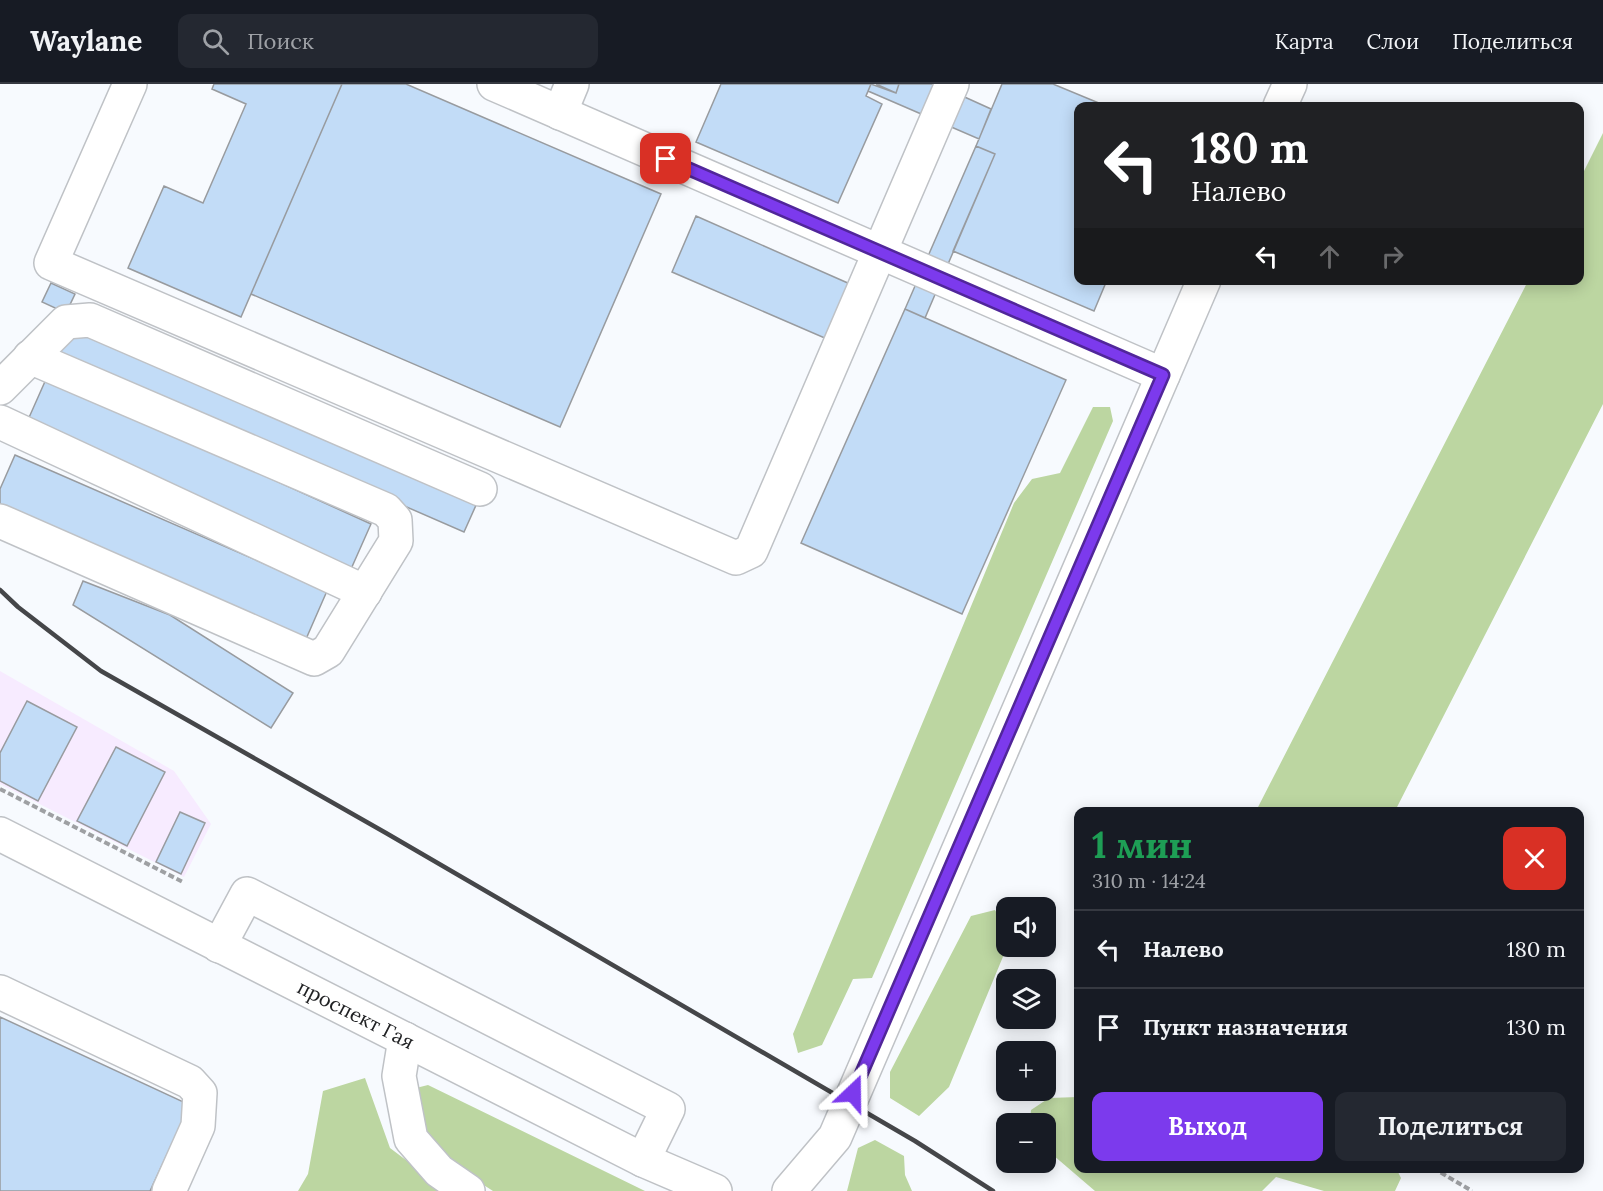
<!DOCTYPE html>
<html lang="ru">
<meta charset="utf-8">
<style>
:root{--surface:#171b24;--page:#242831;--text:#f1f3f6;--muted:#9ea1a6;--line:#363941;--accent:#7c3aed}
body{margin:0;font-family:Lora,serif;background:var(--page);color:var(--text);height:100vh;display:flex;flex-direction:column;font-size:22px;white-space:nowrap}
*{box-sizing:border-box;margin:0}
p{font-size:20px;color:var(--muted)}
.icon{flex:none;width:33px;height:33px;fill:none;stroke:currentColor;stroke-width:2;stroke-linecap:round;stroke-linejoin:round}
.map{position:relative;flex:1;overflow:hidden}
.sheet{position:absolute;left:1074px;top:723px;width:510px;height:366px;display:flex;flex-direction:column;background:var(--surface);border-radius:12px;box-shadow:0 3px 15px #0003}
.sheet>*{flex:none}
.hud{position:absolute;left:1074px;top:18px;width:510px;height:183px;border-radius:12px;box-shadow:0 3px 15px #0003;background:#202124;color:#fff;overflow:hidden}
.fabs{position:absolute;left:996px;top:813px;display:grid;gap:12px}
.fabs a{display:grid;place-items:center;width:60px;height:60px;border-radius:12px;background:var(--surface);box-shadow:0 3px 15px #0003;font-size:30px}
.pin{position:absolute;display:grid;place-items:center;width:51px;height:51px;color:#fff;margin:-26px;border-radius:12px;box-shadow:0 3px 9px #0006}
.me{position:absolute;width:66px;margin:-33px;rotate:23deg;stroke-linejoin:round;filter:drop-shadow(0 0 4px #0008)}
.turn{display:flex;align-items:center;gap:21px;height:126px;padding:0 18px;font-size:27px}
.turn .icon{width:78px;height:78px;stroke-width:2.5}
.turn b{display:block;font-size:42px;line-height:51px}
.lanes{display:flex;align-items:center;height:57px;padding:0 18px;background:#0003;justify-content:center;gap:30px;direction:ltr}
.lanes .off{opacity:.35}
.round{display:grid;place-items:center;flex:none;width:63px;height:63px;border-radius:12px;background:var(--page)}
.head{display:flex;align-items:center;justify-content:space-between;height:102px;padding:0 18px}
h1{font-size:36px;font-weight:700;line-height:45px;color:#1e9e55}
.primary-button{display:flex;gap:12px;margin-top:auto;padding:12px 18px}
.primary-button a{flex:1;height:69px;border-radius:12px;background:var(--accent);color:#fff;font-size:24px;font-weight:700;line-height:69px;text-align:center}
.primary-button a+a{background:var(--page);color:var(--text)}
ul{padding:0;list-style:none}
li{display:flex;align-items:center;gap:18px;height:78px;padding:0 18px;border-top:2px solid var(--line)}
li div{flex:1}
li b{display:block;font-size:22px}
li em{font-style:normal}
header{display:flex;align-items:center;gap:36px;box-sizing:border-box;height:84px;padding:0 30px;background:var(--surface);border-bottom:2px solid var(--line)}
header strong{font-size:28px}
nav{display:flex;gap:33px;margin-inline-start:auto;font-size:21px}
.search{width:420px;height:54px;background:var(--page);display:flex;align-items:center;gap:15px;box-sizing:border-box;padding:0 21px;border-radius:12px;color:var(--muted);font-size:22px}
.map>svg:first-child{display:block}
.industrial{fill:#f7ebff}
.green{fill:#bcd6a1}
.building{fill:#c2dcf7;stroke:#989b9f;stroke-width:1.5}
.lines{fill:none;stroke-linecap:round;stroke-linejoin:round}
.minor-casing{stroke:#bfc2c6;stroke-width:36}
.path{stroke:#9ea0a3;stroke-width:4;stroke-dasharray:6 3;stroke-linecap:butt}
.minor{stroke:#fff;stroke-width:33}
.rail{stroke:#454649;stroke-width:4.5}
.route-casing{stroke:#51269a;stroke-width:15}
.route{stroke:#7c3aed;stroke-width:10}
.labels{text-anchor:middle;stroke-width:4.5;stroke-linejoin:round;paint-order:stroke}
.street-label{font-size:20px;fill:#212224;stroke:#fff}
</style>
<header>
<strong>Waylane</strong>
<div class="search"><svg class="icon" aria-label="search" viewBox="0 0 24 24"><circle cx="10" cy="10" r="6"/><path d="M15 15l6 6"/></svg>Поиск</div>
<nav><a>Карта</a><a>Слои</a><a>Поделиться</a></nav>
</header>
<div class="map">
<svg width="1603" height="1107" viewBox="0 0 1603 1107">
<rect width="100%" height="100%" fill="#f7fafe"/>
<path class="industrial" d="M0,587L174,687L211,740L184,793L0,700Z"/>
<path class="green" d="M1603,49V320L1395,727H1256L1528,197L1580,196V95Z
M1093,323H1110L1113,337L872,894L853,895L822,961L798,969L793,950L1014,419L1032,395L1060,389Z
M995,826L1006,845L1007,863L949,1003L919,1032L890,1014V988L971,832Z
M365,994L390,1064L447,1107H298L308,1090L323,1007Z
M428,1001L645,1107H493L462,1087L427,1053L412,1005Z
M1078,1013V1084H1396L1401,1094L1395,1107H1324L1276,1093L1262,1107H1095L1046,1065V1040L1030,1039L1031,1026L1049,1014Z
M875,1056L904,1072L905,1091L912,1107H847L858,1064Z"/>
<path class="building" d="M214,0H342L241,233L128,184L164,102L203,119L246,20L212,5Z
M342,0H406L661,110L560,343L251,210Z
M721,0H871L866,12L882,20L838,119L696,58Z
M871,0L896,9L899,0H936L991,25L979,55L868,7Z
M876,0H899L896,9Z
M1002,0H1053L1106,22H1078V196H1107L1094,227L953,167L995,70L976,62Z
M976,62L995,70L925,234L905,225Z
M696,132L850,200L827,255L672,188Z
M51,199L75,210L66,229L42,218Z
M905,225L1066,296L962,530L801,459Z
M69,241L477,419L464,448L56,270Z
M47,293L371,440L351,485L27,338Z
M15,371L327,507L306,555L0,422V405Z
M83,497L170,531L293,609L271,644L73,521Z
M27,617L77,643L38,717L0,697V669Z
M116,663L165,688L127,762L77,737Z
M180,728L205,739L181,790L156,778Z
M0,933L190,1021L150,1107H0Z"/>
<g class="lines">
<defs>
<g id="minor">
<path d="M130,0L51,179L736,474L751,467L952,0"/>
<path d="M494,0L1163,291"/>
<path d="M1280,22L1290,0"/>
<path d="M560,29L572,0"/>
<path d="M0,304L66,238L90,236L480,405"/>
<path d="M0,338L365,508"/>
<path d="M0,437L314,575L328,567L396,457L395,436L386,426L30,273"/>
<path id="s1" d="M0,750L643,1076L715,1107"/>
<path d="M219,862L247,810L668,1025L643,1076"/>
<path d="M0,908L190,998L200,1009L198,1042L169,1107"/>
<path d="M405,955L399,992L411,1055L439,1087L468,1107"/>
<path d="M789,1107L835,1053L1204,196"/>
</g>
</defs>
<use href="#minor" class="minor-casing"/>
<path class="path" d="M0,705L183,798
M1433,1084L1472,1107"/>
<use href="#minor" class="minor"/>
<path class="rail" d="M0,506L18,523L101,587L386,749L915,1057L993,1107"/>
</g>
<g class="lines">
<defs>
<path id="route" d="M666,75L1163,291L853,1009"/>
</defs>
<use href="#route" class="route-casing"/>
<use href="#route" class="route"/>
</g>
<g class="labels">
<g class="street-label">
<text dy="7" stroke="none"><textPath href="#s1" startOffset="399">проспект Гая</textPath></text>
</g>
</g>
</svg>
<div class="fabs">
<a><svg class="icon" aria-label="sound" viewBox="0 0 24 24"><path d="M4 9h4l5-4v14l-5-4H4zM17 9q2 3 0 6"/></svg></a>
<a><svg class="icon" aria-label="layers" viewBox="0 0 24 24"><path d="M12 4l9 5-9 5-9-5zM3 14l9 5 9-5"/></svg></a>
<a>+</a>
<a>−</a>
</div>
<div class="pin" style="left:666px;top:75px;background:#d93025"><svg class="icon" aria-label="arrive" viewBox="0 0 24 24"><path d="M6 21V4h12l-3 4 3 4H6"/></svg></div>
<svg class="me" style="left:853px;top:1009px" viewBox="-20 -20 40 40"><path d="M0-17L14 15 0 8-14 15z" fill="#7c3aed" stroke="#fff" stroke-width="4"/></svg>
<div class="hud">
<div class="turn"><svg class="icon" aria-label="left" viewBox="0 0 24 24"><path d="M17 20v-9H6M10 6l-5 5 5 5"/></svg><div><b>180 m</b>Налево</div></div>
<div class="lanes"><svg class="icon" aria-label="left" viewBox="0 0 24 24"><path d="M17 20v-9H6M10 6l-5 5 5 5"/></svg><svg class="icon off" aria-label="ahead" viewBox="0 0 24 24"><path d="M12 20V5M6 11l6-6 6 6"/></svg><svg class="icon off" aria-label="right" viewBox="0 0 24 24"><path d="M7 20v-9h11M14 6l5 5-5 5"/></svg></div>
</div>
<section class="sheet">
<div class="head"><div><h1>1 мин</h1><p>310 m · 14:24</p></div><a class="round" style="background:#d93025;color:#fff"><svg class="icon" aria-label="close" viewBox="0 0 24 24"><path d="M6 6l12 12M18 6L6 18"/></svg></a></div>
<ul>
<li><svg class="icon" aria-label="left" viewBox="0 0 24 24"><path d="M17 20v-9H6M10 6l-5 5 5 5"/></svg><div><b>Налево</b></div><em>180 m</em></li>
<li><svg class="icon" aria-label="arrive" viewBox="0 0 24 24"><path d="M6 21V4h12l-3 4 3 4H6"/></svg><div><b>Пункт назначения</b></div><em>130 m</em></li>
</ul>
<div class="primary-button"><a>Выход</a><a>Поделиться</a></div>
</section>
</div>
